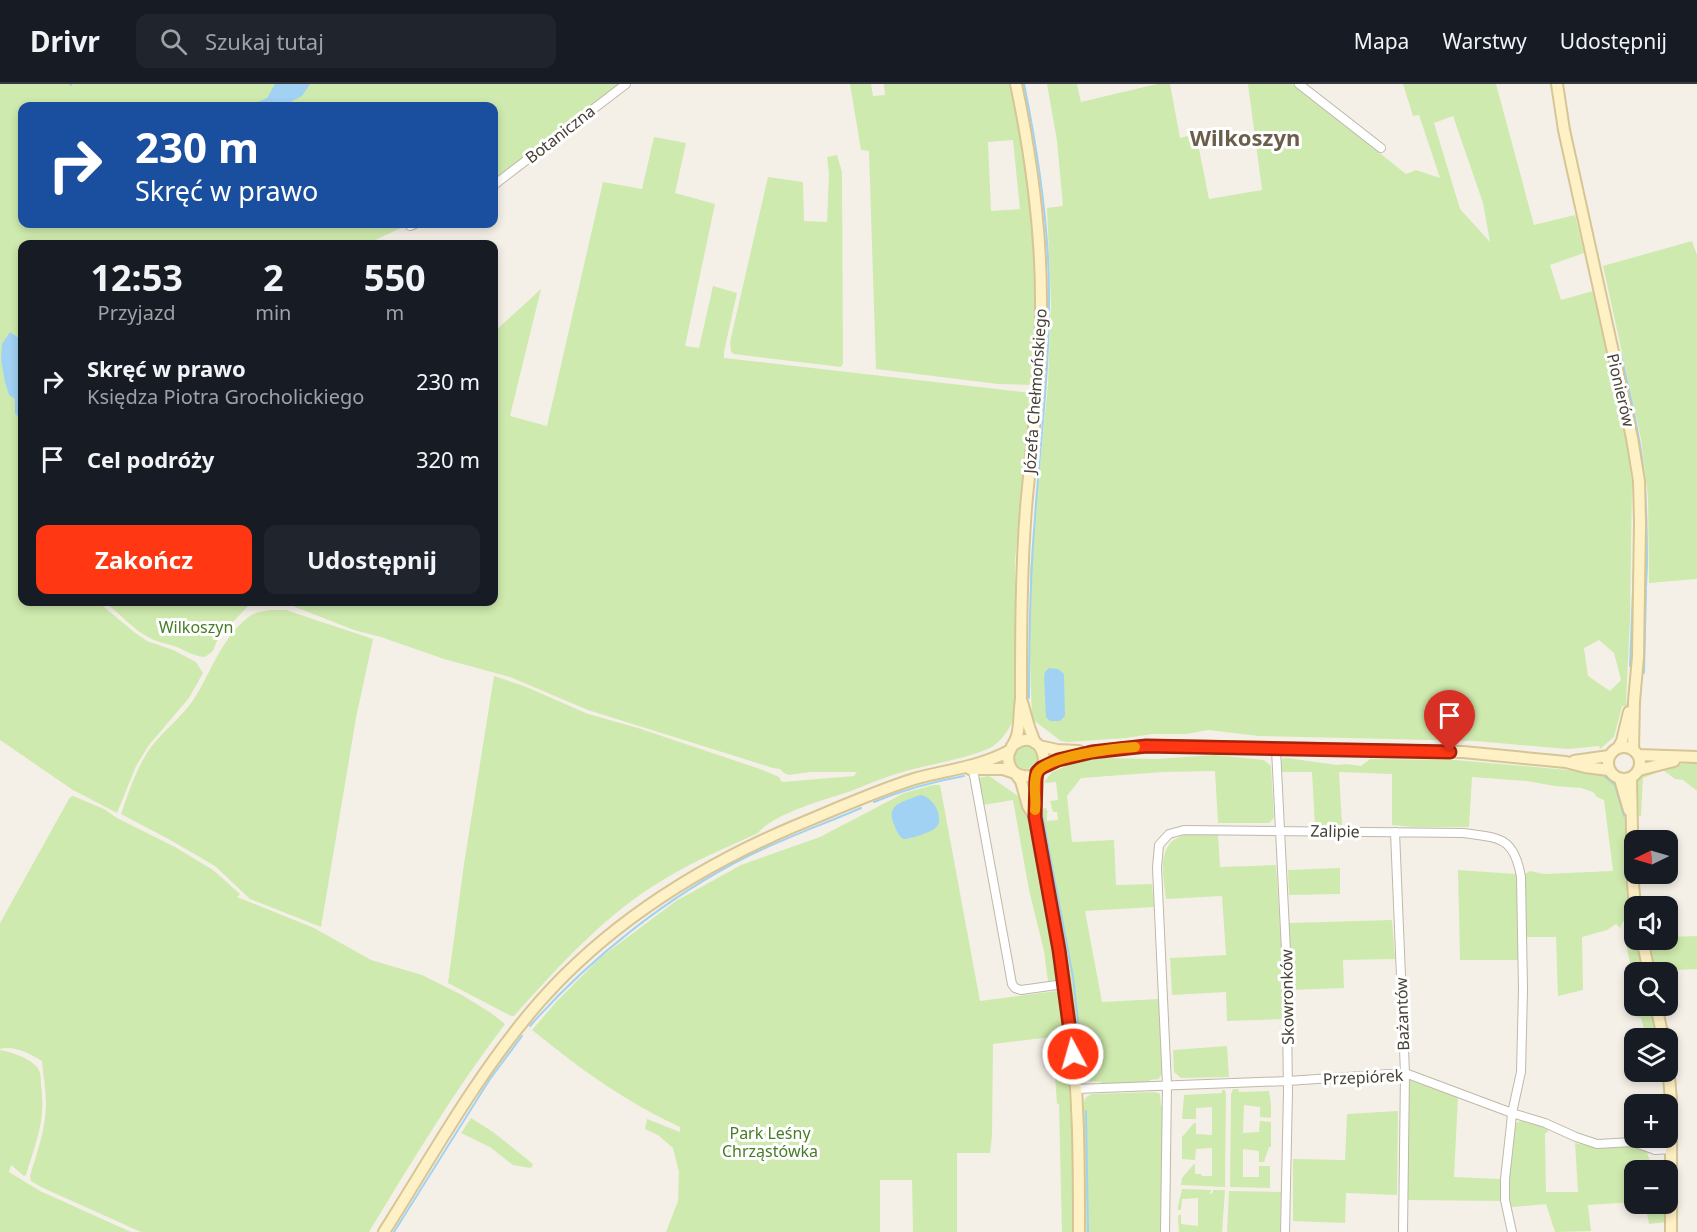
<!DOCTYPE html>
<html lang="pl">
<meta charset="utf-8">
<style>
:root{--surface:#171b24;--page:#20242c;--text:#f1f3f6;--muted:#9ea1a6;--line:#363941;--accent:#ff3713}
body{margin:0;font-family:"Noto Sans",sans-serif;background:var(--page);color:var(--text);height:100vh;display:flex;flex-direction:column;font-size:22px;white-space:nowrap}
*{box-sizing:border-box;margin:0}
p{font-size:20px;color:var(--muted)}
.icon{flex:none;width:33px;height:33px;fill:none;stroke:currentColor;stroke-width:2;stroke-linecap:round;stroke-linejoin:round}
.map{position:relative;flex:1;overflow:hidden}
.panel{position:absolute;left:18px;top:156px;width:480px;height:366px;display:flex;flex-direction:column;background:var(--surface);border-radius:12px;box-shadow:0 3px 9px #0003}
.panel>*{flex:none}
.hud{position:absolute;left:18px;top:18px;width:480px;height:126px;border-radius:12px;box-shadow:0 3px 9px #0003;background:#1a4fa0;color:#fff;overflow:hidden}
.needle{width:39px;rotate:265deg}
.fabs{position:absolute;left:1624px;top:746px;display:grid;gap:12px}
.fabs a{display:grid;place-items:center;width:54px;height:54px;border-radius:12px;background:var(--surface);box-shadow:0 3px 9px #0003;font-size:30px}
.pin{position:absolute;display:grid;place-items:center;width:51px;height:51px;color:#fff;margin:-62px -26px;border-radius:50% 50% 50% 0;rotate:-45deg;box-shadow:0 0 6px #0007}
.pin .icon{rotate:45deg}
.me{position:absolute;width:66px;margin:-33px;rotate:354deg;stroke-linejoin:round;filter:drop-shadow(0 0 4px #0008)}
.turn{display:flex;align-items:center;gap:21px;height:126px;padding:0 18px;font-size:27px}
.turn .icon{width:78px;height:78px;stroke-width:2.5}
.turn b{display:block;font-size:42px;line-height:51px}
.eta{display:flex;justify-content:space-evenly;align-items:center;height:102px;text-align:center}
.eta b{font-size:36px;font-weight:700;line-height:42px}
.button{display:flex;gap:12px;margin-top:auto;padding:12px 18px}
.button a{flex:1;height:69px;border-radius:12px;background:var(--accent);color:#fff;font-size:24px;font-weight:700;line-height:69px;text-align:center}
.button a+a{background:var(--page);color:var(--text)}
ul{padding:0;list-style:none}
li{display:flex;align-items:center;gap:18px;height:78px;padding:0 18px}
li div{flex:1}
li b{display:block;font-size:22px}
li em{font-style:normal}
header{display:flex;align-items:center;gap:36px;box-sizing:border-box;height:84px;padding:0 30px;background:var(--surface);border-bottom:2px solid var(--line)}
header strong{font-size:28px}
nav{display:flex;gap:33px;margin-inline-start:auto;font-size:21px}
.search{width:420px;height:54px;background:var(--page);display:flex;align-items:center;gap:15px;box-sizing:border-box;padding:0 21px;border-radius:12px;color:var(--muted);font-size:22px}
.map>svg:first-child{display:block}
.green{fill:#cfeaae;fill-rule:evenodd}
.water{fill:#a1d2f3}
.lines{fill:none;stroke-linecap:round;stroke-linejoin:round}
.stream{stroke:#a1d2f3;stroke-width:2}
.street-casing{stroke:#c0b8a9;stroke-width:10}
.secondary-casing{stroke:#d6c595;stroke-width:14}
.street{stroke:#fff;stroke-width:8}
.secondary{stroke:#fff1c6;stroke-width:10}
.route-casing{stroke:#a6240c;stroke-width:15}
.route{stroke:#ff3713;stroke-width:10}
.slow{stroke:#f59e0b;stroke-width:10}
.labels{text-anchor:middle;stroke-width:6;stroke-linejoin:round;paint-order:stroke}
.street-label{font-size:16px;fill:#484136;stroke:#fff}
.park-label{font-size:16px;fill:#477c26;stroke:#fff}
.district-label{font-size:22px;font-weight:bold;fill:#6b5f4c;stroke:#fff}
</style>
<header>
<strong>Drivr</strong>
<div class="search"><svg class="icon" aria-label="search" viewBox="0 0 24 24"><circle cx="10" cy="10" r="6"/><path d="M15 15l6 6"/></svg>Szukaj tutaj</div>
<nav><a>Mapa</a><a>Warstwy</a><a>Udostępnij</a></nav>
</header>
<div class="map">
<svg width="1697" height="1148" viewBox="0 0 1697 1148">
<rect width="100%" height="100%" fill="#f4f0e7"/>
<path class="green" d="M0,0H621L494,97V22H22V140H409L367,160H22V518H98L134,548L147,557L173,566L196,578L203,589L189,614L149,661L136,682L117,729L73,706L0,656Z
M850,0H871L873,12L885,11L884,0H1009C1018,43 1028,87 1032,131C1038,187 1038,246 1033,301L998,300L876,285L869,67L861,66ZM1013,56L1020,125L991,127L988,58Z
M1047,0H1077L1081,18L1157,0H1170L1180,54L1196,50L1209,115L1262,106L1248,0H1293L1406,90L1416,86L1440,94L1419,31L1413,32L1403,0H1496L1534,141L1575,131L1584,169L1550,181L1561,216L1593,207L1624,342L1632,399L1630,535L1626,619L1629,620L1628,623L1622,622L1614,653L1600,665L1599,662L1568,665L1475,657L1259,652L1208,646L1186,650H1152L1126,654L1068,658L1061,657L1032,635L1030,575V485L1048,300L1051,220L1047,124L1063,122L1057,57ZM1453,32L1483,119L1490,158L1460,125L1434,39ZM1599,556L1614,569L1621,596L1610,607L1588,592L1584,564Z
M654,53L686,59L675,109L715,120L685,262L699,264L713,202L737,209L724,268V274L1032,309L1015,476V636H1013C1009,646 999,660 990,664C960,677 927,680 896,690C876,696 856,706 836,712C815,718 770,733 758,749C726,764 693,777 663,796C604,831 559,882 514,932H511L448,899L464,780L494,592L524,602L588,630L638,644L763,686L779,693L782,698L854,692L857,688H810L789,691L784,689L780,685L773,684L588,626L510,593L444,575L381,553L354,546L290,521L267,519H255L248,522L218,554L213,567L205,573C193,572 185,566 174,562C165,559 156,558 148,553C131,544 119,528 104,518H494V248L541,205L510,332L547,342L603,98L642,105Z
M837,71L842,88L843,279L841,283L734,270L731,268L730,258L768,93L803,98L804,137L827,138L829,91L827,73Z
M1692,157L1697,171V495L1649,499L1648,413L1641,355L1603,182Z
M286,526L373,555L356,634L321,843L250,815L215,782L172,757L121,730C129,707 137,683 151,663C164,646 182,633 194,615C211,588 221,556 246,535C258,525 272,526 286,526Z
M1014 673a12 12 0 1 1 24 0a12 12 0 1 1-24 0Z
M1215,671L1264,676L1271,682L1274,734L1269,739H1218L1215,687L1163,688L1081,694L1067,712L1072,758L1114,756L1116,801L1152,800L1154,823L1085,827L1102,918L1159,915L1162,918L1164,991H1161L1159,995L1150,996L1149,999L1101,1001V998L1085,997L1083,995L1081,986H1079L1065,876H1067V872H1065L1038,730L1040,725L1046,724L1048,729H1047V737L1058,736L1057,728H1053L1050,717L1058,716L1056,698L1045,699V697L1052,688L1078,677L1102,674L1156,675Z
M1287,674L1337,681L1346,680L1361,682L1370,675L1455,676L1579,687L1597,690L1600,688C1607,690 1615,696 1618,702C1628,723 1631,768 1624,790L1628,798L1632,830L1622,839L1620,844L1616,840L1607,846L1582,853L1583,906L1558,912L1556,853H1525L1523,791L1530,787L1544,790L1613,787L1604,716L1597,713L1593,708L1581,704L1555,702L1527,697L1472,693L1469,743H1413L1392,741V690L1339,688L1342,741L1315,742L1312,688H1280L1282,675Z
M1697,678V707L1683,696L1675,695L1663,686L1643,694L1641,732H1639C1638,723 1635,708 1637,699C1642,683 1683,680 1697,678Z
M989,692L1018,712L1020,716H1027L1059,892L1057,896L1048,897L1044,867L1029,806L1013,716L983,721L978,694Z
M933,701H940L980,917L1056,907L1061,910L1070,968L1067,971L1054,973L1051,953L993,960L992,1052L990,1069H957V1148H913L912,1096H880V1148H666L678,1117L679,1088L673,1064L658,1051L645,1045L647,1035L680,1048V1043C641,1025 603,1001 569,975C557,966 545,956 532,946L557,917L601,873L676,817L741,781L820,753L904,709Z
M73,712L104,725L117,734L175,763L213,786L240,810L237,813L314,844L371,876L422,891L462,911L491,929L505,940C455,1006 412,1077 369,1148H141L41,1103L31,1097L30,1092C37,1068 46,1045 46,1019C46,1005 43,991 42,977C30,970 14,961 0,965V839L70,713Z
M1184,751H1218L1220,783L1276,781L1282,876L1283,935L1227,937L1226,908L1172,911L1170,874L1226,871L1222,812L1166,815C1164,797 1158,773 1171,758C1174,755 1179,753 1184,751Z
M1340,784V810L1289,811L1288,786Z
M1458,786L1516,790L1519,876H1460Z
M1392,836L1395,875L1343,876L1344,904L1292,906L1289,839Z
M1630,837L1633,838L1635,855H1637L1644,888H1635V921H1651L1658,954H1649V951H1646L1641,934L1636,933L1630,906L1635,905L1624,849L1625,843Z
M1697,852V885L1655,887L1649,855H1668V853Z
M1227,962L1229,993L1181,994L1174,988L1173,966Z
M0,966C12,968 29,974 37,983C41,988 41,995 41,1001C46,1038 36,1057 26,1091L24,1092L11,1081L9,1088L40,1107L131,1148H0Z
M1064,976L1069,980L1070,988L1074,1068L1075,1148H1062L1059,1020H1057L1054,978Z
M1409,996L1458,1013L1454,1093L1501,1095V1117L1407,1116Z
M1233,1005H1238L1239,1008L1269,1007L1271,1020V1034L1260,1033V1023L1244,1021L1243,1049L1259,1048L1260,1037L1271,1038V1063H1269L1264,1078H1259V1067L1243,1065V1093H1259V1082H1270V1104L1230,1103L1231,1010Z
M1222,1006H1225L1226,1010L1225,1103L1181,1101L1182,1094L1194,1080H1195V1090H1201L1202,1092H1212V1064L1196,1065L1195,1076L1182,1075V1053L1194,1039H1196V1050L1212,1051V1023L1196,1024V1035H1182L1184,1011L1222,1009Z
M1155,1008L1160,1010L1161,1022L1164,1023L1162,1148H1083L1081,1025H1084C1083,1018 1084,1012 1093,1010Z
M1398,1027L1397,1111L1346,1109L1345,1139L1293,1137V1075L1345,1076L1347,1030Z
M471,1034L493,1048L533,1080L531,1084L513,1081L490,1063L461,1049Z
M1522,1037L1538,1039L1549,1045L1547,1049H1545L1546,1108H1578L1575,1059L1600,1064L1632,1060L1645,1064L1654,1086H1635V1118L1588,1121L1591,1147L1555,1148L1546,1120L1512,1123L1510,1121L1508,1085L1514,1042L1518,1038Z
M1182,1105L1211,1106L1210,1110H1212L1213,1106H1225L1222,1148H1179L1178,1132L1181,1130V1140L1198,1142V1114L1182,1115L1181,1126H1178C1178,1118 1181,1112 1182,1105Z
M1229,1107L1281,1108L1280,1148H1227Z
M1645,1119H1666V1138L1649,1140Z"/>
<path class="water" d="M275,0H310L302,12L292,17L287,22H248L267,14Z
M10,248L22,256V338L15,329V315L9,311L5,298L1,275L2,260Z
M1049,584L1058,585L1064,590L1065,632L1060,637H1050L1046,633L1044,593L1045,588Z
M920,711C932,712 943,730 938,741C935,748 910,755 903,755C897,750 896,745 893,738C886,719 907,717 920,711Z"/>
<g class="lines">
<path class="stream" d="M70,0L71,1
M1024,0C1039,73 1050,146 1049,220C1049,291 1040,362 1035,433C1030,493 1029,553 1029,614
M1621,270C1629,307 1639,345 1643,383C1647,415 1647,448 1647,480
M1646,503L1647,481
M1630,582L1634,483
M1644,589L1646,505
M1602,690L1615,701L1624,732
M874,718C905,705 931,698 964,692
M1041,724L1073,893L1083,982
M530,942C589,875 668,812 748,772C785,754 824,740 861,724
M1086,1027L1088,1148
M394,1148L490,995L522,952"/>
<defs>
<path id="street" d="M1299,0L1381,64
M494,101L626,0
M410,142L415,140
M1276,665L1286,867L1288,1007L1285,1148
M973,686L1012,900L1015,904L1021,906L1064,900
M1395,748L1405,989L1403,1148
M1076,1005L1288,997L1405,989L1512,1029L1545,1039L1576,1053L1597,1060L1633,1058L1655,1066L1671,1065
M1165,1148L1167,1001L1157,784L1159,761L1169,750L1184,746L1464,749C1500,754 1514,753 1521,793L1523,906L1521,988L1512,1029L1511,1041L1505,1095V1116L1512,1148"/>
<path id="secondary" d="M1557,0L1564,46L1632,354L1639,397L1640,439L1638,573L1634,617L1633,666
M1022,618L1029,643L1035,659
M1012,662C1044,637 1058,696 1024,692C1017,691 1012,687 1010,682C1004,670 1014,662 1017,652C1020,641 1019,627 1021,615C1021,551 1021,488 1026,424C1032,355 1042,286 1041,216C1041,143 1031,71 1016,0
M1039,662L1057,666L1079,667
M1608 679a16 16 0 1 1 32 0a16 16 0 1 1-32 0Z
M1618,664L1622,657L1629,628
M1638,671L1697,673
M1574,677L1609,672
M1041,684L1058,676L1091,668L1124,664L1168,662L1463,668L1566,678L1585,683L1609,686
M970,685H1003L1015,689L1021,697L1028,722L1035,733
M1639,686L1674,677
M1037,689C1029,731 1043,778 1051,820C1058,857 1064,895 1069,933C1079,1004 1079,1076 1079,1148
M1631,694L1633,800L1635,822
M1620,695L1629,726
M1642,855L1649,888
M1656,921L1663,954
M1668,982L1671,1016V1148
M384,1148C431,1074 474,996 530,929C601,844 694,785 795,742C834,726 873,708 914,695C946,686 980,683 1009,667"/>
</defs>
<use href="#street" class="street-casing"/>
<use href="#secondary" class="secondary-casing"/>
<use href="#street" class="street"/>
<use href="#secondary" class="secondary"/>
</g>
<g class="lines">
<defs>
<path id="route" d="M1073,970L1059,866L1035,733L1036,695L1037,688L1041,684L1058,676L1092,668L1146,662L1450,668"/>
</defs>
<use href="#route" class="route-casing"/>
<use href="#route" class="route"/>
<path class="slow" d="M1035,726C1037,715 1032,699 1037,689C1046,672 1117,664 1135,663"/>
</g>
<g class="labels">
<g class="street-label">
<text transform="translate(560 50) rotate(-38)" y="6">Botaniczna</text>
<text transform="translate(1621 306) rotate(77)" y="6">Pionierów</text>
<text transform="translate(1035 307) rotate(-86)" y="6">Józefa Chełmońskiego</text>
<text transform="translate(1335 747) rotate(1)" y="6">Zalipie</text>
<text transform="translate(1287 913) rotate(-91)" y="6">Skowronków</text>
<text transform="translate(1402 930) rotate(-92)" y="6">Bażantów</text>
<text transform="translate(1363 993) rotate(-3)" y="6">Przepiórek</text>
</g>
<g class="park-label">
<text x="196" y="549">Wilkoszyn</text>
<text x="770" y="1055">Park Leśny<tspan x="770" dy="18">Chrząstówka</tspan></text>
</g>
<g class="district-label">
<text x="1245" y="62">Wilkoszyn</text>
</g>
</g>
</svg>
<div class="fabs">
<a><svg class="needle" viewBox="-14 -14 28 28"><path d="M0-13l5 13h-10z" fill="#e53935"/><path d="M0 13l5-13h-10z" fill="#9ea1a6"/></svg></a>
<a><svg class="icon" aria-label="sound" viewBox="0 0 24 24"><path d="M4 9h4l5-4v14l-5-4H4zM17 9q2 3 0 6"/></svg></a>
<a><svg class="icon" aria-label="search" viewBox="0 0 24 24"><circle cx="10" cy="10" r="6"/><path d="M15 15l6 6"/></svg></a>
<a><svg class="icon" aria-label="layers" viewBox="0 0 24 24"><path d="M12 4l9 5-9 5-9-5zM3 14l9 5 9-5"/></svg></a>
<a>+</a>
<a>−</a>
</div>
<div class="pin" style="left:1450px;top:668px;background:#d93025"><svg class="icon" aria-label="arrive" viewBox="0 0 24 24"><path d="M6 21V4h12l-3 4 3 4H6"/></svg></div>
<svg class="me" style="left:1073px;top:970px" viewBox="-20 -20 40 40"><circle r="17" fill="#ff3713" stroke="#fff" stroke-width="3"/><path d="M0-11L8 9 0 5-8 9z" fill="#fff"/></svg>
<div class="hud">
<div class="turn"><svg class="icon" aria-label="right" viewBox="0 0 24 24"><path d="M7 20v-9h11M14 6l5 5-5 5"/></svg><div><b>230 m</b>Skręć w prawo</div></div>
</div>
<section class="panel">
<div class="eta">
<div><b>12:53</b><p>Przyjazd</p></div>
<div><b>2</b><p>min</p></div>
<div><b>550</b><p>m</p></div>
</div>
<ul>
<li><svg class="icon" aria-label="right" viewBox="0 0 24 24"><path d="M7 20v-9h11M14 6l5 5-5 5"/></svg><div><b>Skręć w prawo</b><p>Księdza Piotra Grocholickiego</p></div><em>230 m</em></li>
<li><svg class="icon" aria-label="arrive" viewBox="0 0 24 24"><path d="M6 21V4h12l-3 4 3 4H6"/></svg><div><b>Cel podróży</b></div><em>320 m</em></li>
</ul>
<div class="button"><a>Zakończ</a><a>Udostępnij</a></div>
</section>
</div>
